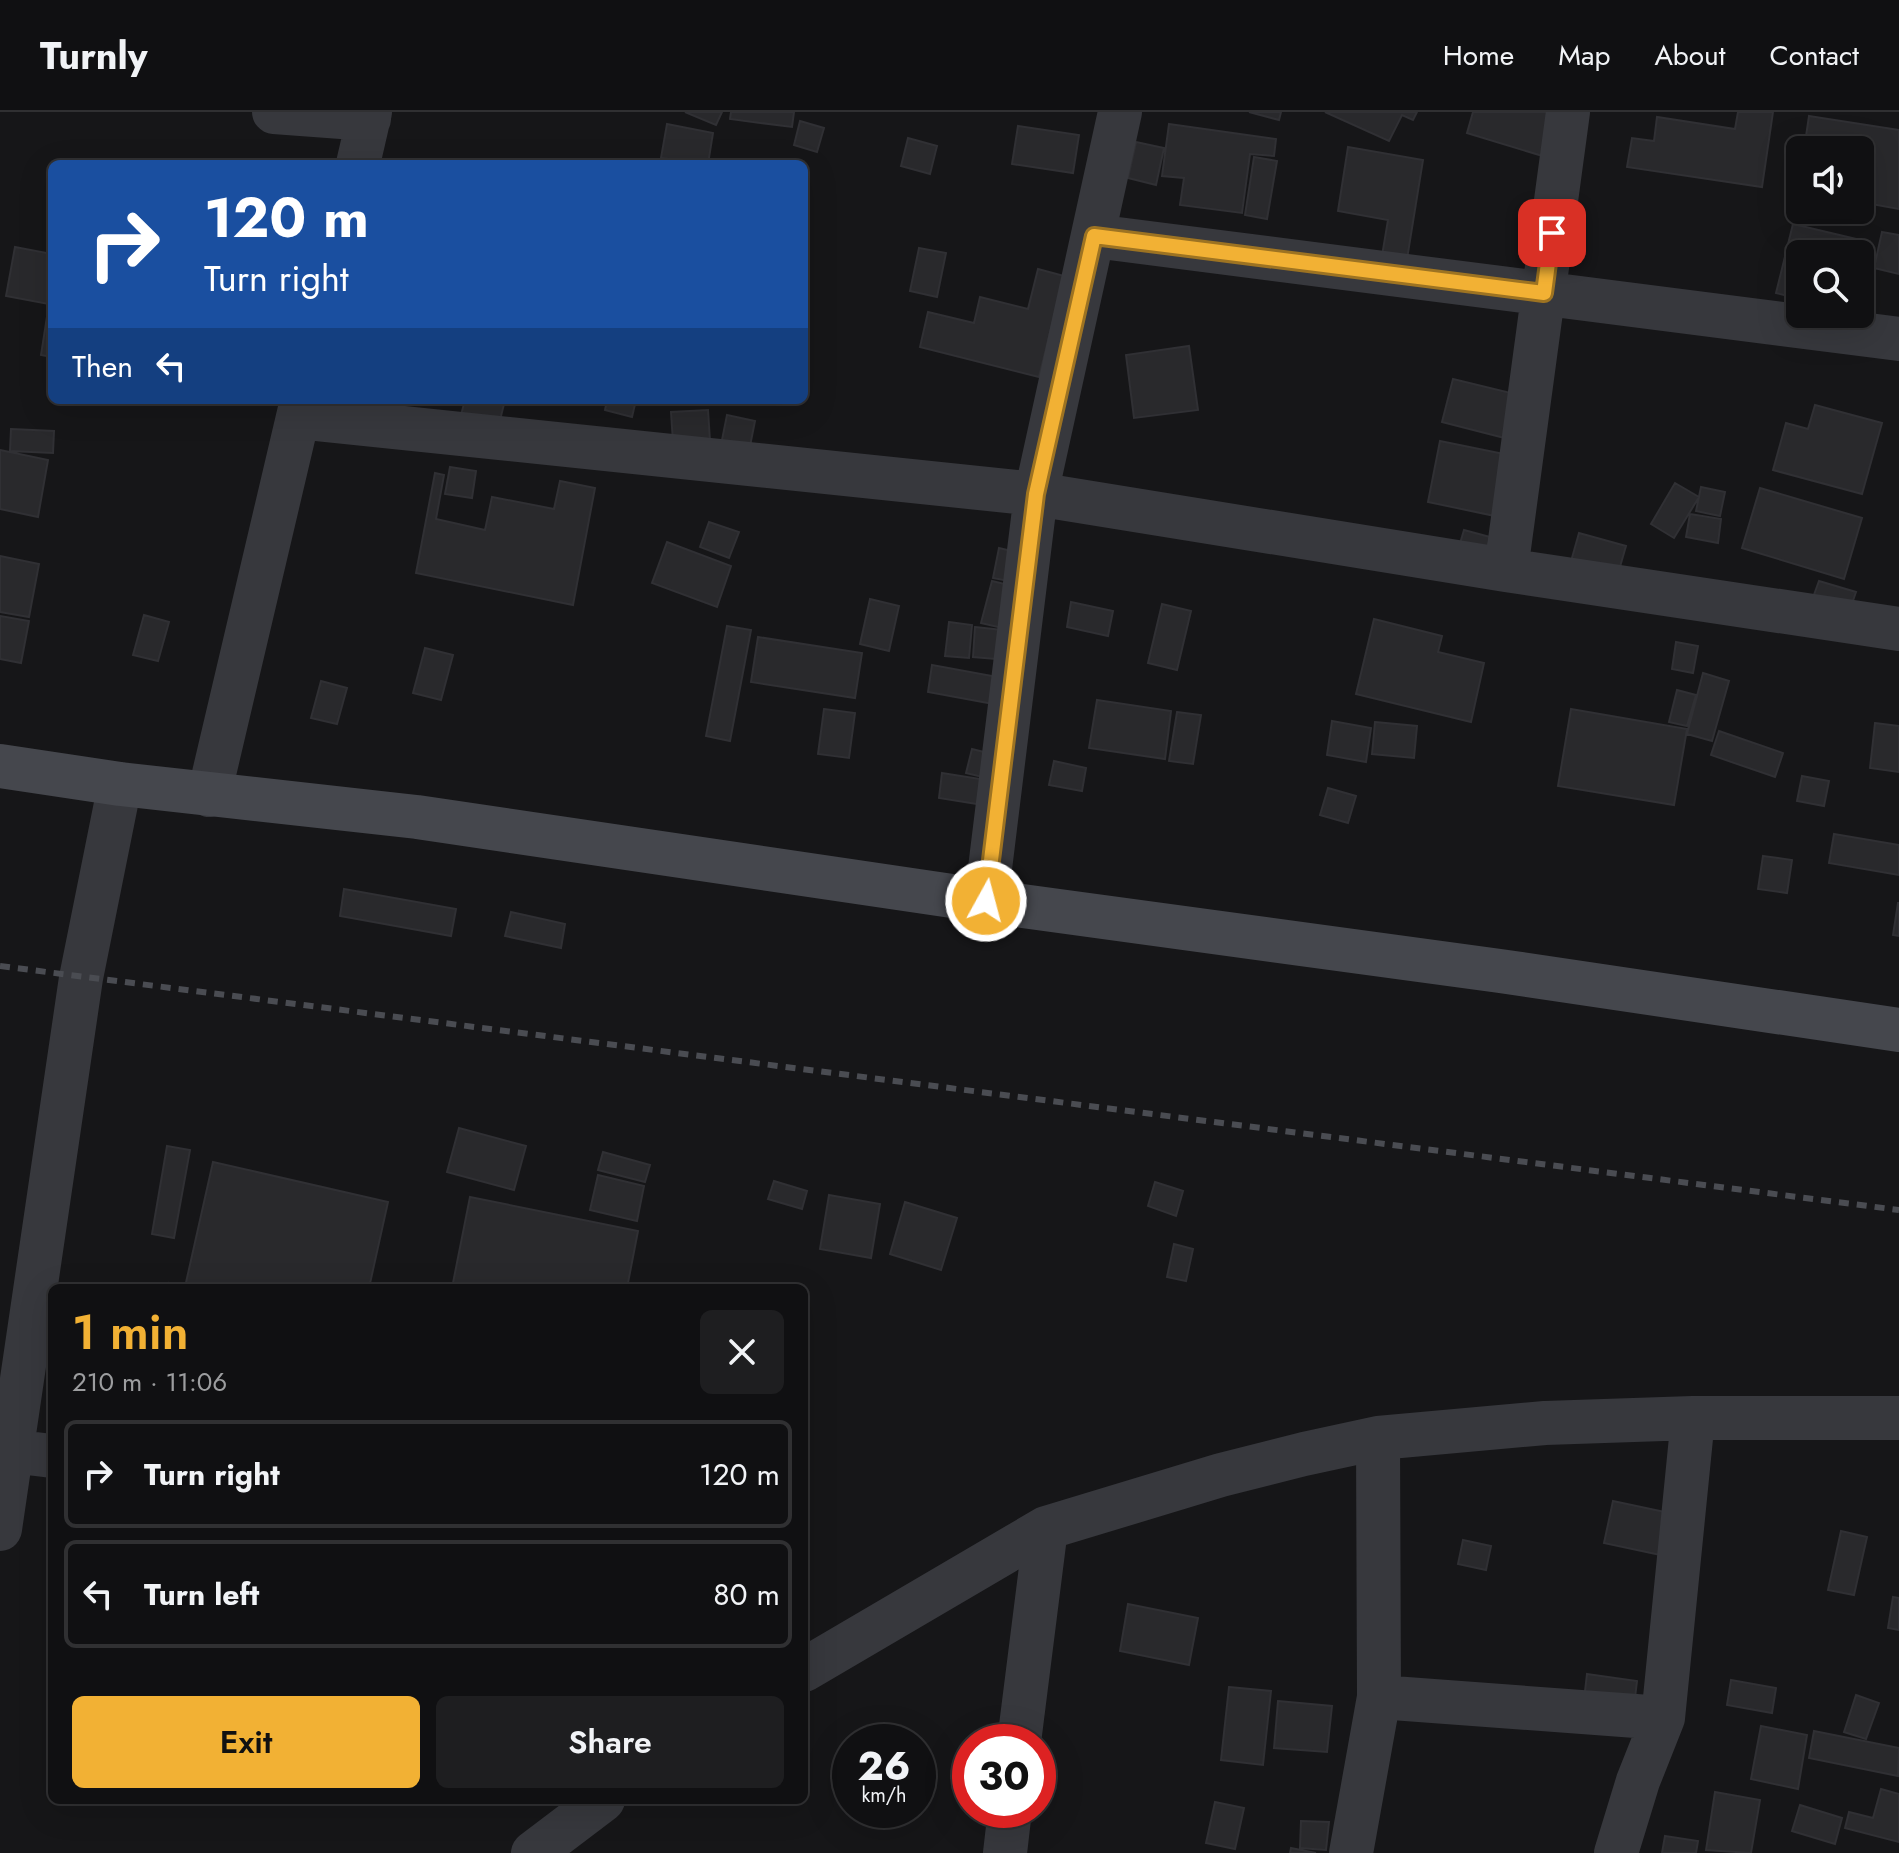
<!DOCTYPE html>
<meta charset="utf-8">
<style>
:root{--surface:#101012;--page:#1e1e20;--text:#f1f3f6;--muted:#9c9d9f;--line:#303032;--accent:#f2b134}
body{margin:0;font-family:Jost,sans-serif;background:var(--page);color:var(--text);height:100vh;display:flex;flex-direction:column;font-size:30px;white-space:nowrap}
*{box-sizing:border-box;margin:0}
p{font-size:26px;color:var(--muted)}
.icon{flex:none;width:44px;height:44px;fill:none;stroke:currentColor;stroke-width:2;stroke-linecap:round;stroke-linejoin:round}
.map{position:relative;flex:1;overflow:hidden}
.side{position:absolute;left:48px;top:1172px;width:760px;height:520px;display:flex;flex-direction:column;background:var(--surface);border-radius:12px;box-shadow:0 8px 32px #0002,0 0 0 2px var(--line)}
.side>*{flex:none}
.hud{position:absolute;left:48px;top:48px;width:760px;height:244px;border-radius:12px;box-shadow:0 8px 32px #0002,0 0 0 2px var(--line);background:#1a4fa0;color:#fff;overflow:hidden}
.fabs{position:absolute;left:1786px;top:24px;display:grid;gap:16px}
.fabs a{display:grid;place-items:center;width:88px;height:88px;border-radius:12px;background:var(--surface);box-shadow:0 8px 32px #0002,0 0 0 2px var(--line);font-size:40px}
.speed{position:absolute;left:832px;top:1612px;display:flex;gap:16px;font-size:40px;font-weight:700;text-align:center}
.speed>*{display:grid;place-content:center;width:104px;height:104px;border-radius:50%;background:var(--surface);box-shadow:0 8px 32px #0002,0 0 0 2px var(--line);line-height:1}
.speed small{font-size:20px;font-weight:400}
.speed .limit{border:12px solid #d22;background:#fff;color:#111}
.pin{position:absolute;display:grid;place-items:center;width:68px;height:68px;color:#fff;margin:-34px;border-radius:16px;box-shadow:0 4px 12px #0006}
.me{position:absolute;width:88px;margin:-44px;rotate:7deg;stroke-linejoin:round;filter:drop-shadow(0 0 6px #0008)}
.turn{display:flex;align-items:center;gap:28px;height:168px;padding:0 24px;font-size:36px}
.turn .icon{width:104px;height:104px;stroke-width:2.5}
.turn b{display:block;font-size:56px;line-height:68px}
.then{display:flex;align-items:center;height:76px;padding:0 24px;background:#0003;gap:16px;font-size:30px}
.round{display:grid;place-items:center;flex:none;width:84px;height:84px;border-radius:12px;background:var(--page)}
.overview{display:flex;align-items:center;justify-content:space-between;height:136px;padding:0 24px}
h1{font-size:48px;font-weight:600;line-height:60px;color:var(--accent)}
.cta{display:flex;gap:16px;margin-top:auto;padding:16px 24px}
.cta a{flex:1;height:92px;border-radius:12px;background:var(--accent);color:#111;font-size:32px;font-weight:600;line-height:92px;text-align:center}
.cta a+a{background:var(--page);color:var(--text)}
ul{padding:0;list-style:none}
li{display:flex;align-items:center;gap:24px;height:108px;margin:0 16px 12px;padding:0 8px;border:4px solid var(--line);border-radius:12px}
li div{flex:1}
li b{display:block;font-size:30px}
li em{font-style:normal}
header{display:flex;align-items:center;gap:48px;box-sizing:border-box;height:112px;padding:0 40px;background:var(--surface);border-bottom:2px solid var(--line)}
header strong{font-size:38px}
nav{display:flex;gap:44px;margin-inline-start:auto;font-size:28px}
.map>svg:first-child{display:block}
.building{fill:#29292c;stroke:#303034;stroke-width:2}
.lines{fill:none;stroke-linecap:round;stroke-linejoin:round}
.street{stroke:#37383d;stroke-width:44}
.secondary{stroke:#45474d;stroke-width:44}
.rail{stroke:#4a4c52;stroke-width:6;stroke-dasharray:10 8;stroke-linecap:butt}
.route-casing{stroke:#9d7322;stroke-width:20}
.route{stroke:#f2b134;stroke-width:14}
</style>
<header>
<strong>Turnly</strong>
<nav><a>Home</a><a>Map</a><a>About</a><a>Contact</a></nav>
</header>
<div class="map">
<svg width="1899" height="1741" viewBox="0 0 1899 1741">
<rect width="100%" height="100%" fill="#161618"/>
<path class="building" d="M685,0H722L716,13Z
M731,0H794L792,15L730,7Z
M1249,0H1281L1279,8Z
M1325,0H1417L1413,8L1402,3L1389,29Z
M1473,0H1573L1559,49L1467,21Z
M1738,0H1773L1762,75L1627,55L1632,26L1654,29L1657,5L1735,17Z
M1809,4L1899,18V97L1860,90V38H1804Z
M800,9L824,16L817,40L794,33Z
M667,12L713,21L708,52L661,46Z
M1169,12L1276,27L1274,44L1250,42L1242,101L1180,93L1184,66L1162,64Z
M1018,14L1079,23L1073,61L1012,52Z
M908,26L937,34L930,62L901,54Z
M1136,30L1164,36L1156,73L1128,66Z
M1348,35L1423,48L1407,147L1382,144L1388,108L1338,99Z
M1254,45L1277,49L1267,107L1245,103Z
M1793,112L1869,130L1860,166V142H1800V187L1776,181Z
M1882,120L1899,123V162L1874,156Z
M15,135L52,142V245L41,243L49,192L6,184Z
M919,136L946,141L937,185L910,179Z
M1038,157L1064,164L1039,265L920,235L928,200L974,211L980,185L1028,197Z
M1189,234L1198,298L1134,306L1126,243Z
M1453,267L1535,287L1524,331L1442,310Z
M465,288H505L499,312L461,303Z
M607,288H636L632,305L605,298Z
M1815,293L1882,311L1862,382L1773,358L1786,311L1808,317Z
M708,298L710,329L673,330L671,300Z
M727,303L755,309L748,344L720,338Z
M11,317L54,319L53,341L10,339Z
M1440,329L1528,347L1495,404L1428,390Z
M0,338L48,348L38,405L0,397Z
M450,355L476,359L472,386L445,382Z
M435,361L444,363L436,407L485,418L492,385L554,397L560,369L595,376L573,493L416,461Z
M1675,371L1699,385L1674,426L1651,412Z
M1701,375L1725,380L1720,404L1696,399Z
M1760,376L1862,406L1844,467L1742,436Z
M1690,402L1721,407L1718,431L1686,425Z
M709,410L739,420L729,446L700,435Z
M1464,418L1490,425L1483,452L1456,445Z
M1579,421L1626,434L1615,472L1568,460Z
M667,430L731,454L717,495L652,471Z
M999,436L1024,442L1019,471L993,466Z
M0,444L39,452L29,505L0,500Z
M992,469L1021,476L1011,518L981,511Z
M1819,469L1856,480L1848,503L1811,491Z
M870,487L899,494L889,539L860,532Z
M1071,490L1113,499L1108,524L1067,515Z
M1162,492L1191,499L1177,558L1148,551Z
M144,503L169,510L158,549L133,543Z
M0,504L29,509L21,551L0,547Z
M1374,507L1442,524L1438,540L1484,551L1471,610L1356,582Z
M949,510L972,513L969,546L945,544Z
M727,514L751,518L730,629L706,624Z
M975,515L1011,519L1008,548L973,545Z
M758,525L862,541L855,586L751,570Z
M1676,530L1698,534L1693,561L1672,557Z
M425,536L453,543L441,588L413,581Z
M932,553L1003,566L999,593L928,580Z
M1703,561L1729,569L1712,629L1687,622Z
M321,569L347,576L337,612L311,606Z
M1677,578L1696,583L1687,614L1669,610Z
M1097,588L1171,599L1165,647L1089,636Z
M824,597L855,601L849,646L818,642Z
M1571,597L1687,617L1674,693L1558,674Z
M1177,600L1201,603L1193,652L1169,649Z
M1332,609L1371,616L1366,650L1327,643Z
M1375,610L1417,614L1414,646L1372,642Z
M1875,611L1899,614V660L1870,656Z
M1719,619L1783,641L1775,665L1711,643Z
M972,637L996,643L991,667L966,661Z
M1054,649L1086,656L1082,679L1049,673Z
M942,661L999,670L996,695L939,686Z
M1802,664L1829,669L1824,694L1797,689Z
M1328,676L1356,684L1348,711L1320,703Z
M1834,722L1899,733V763L1829,751Z
M1763,744L1792,748L1787,781L1758,777Z
M344,777L456,797L451,824L340,804Z
M1898,791H1899V824L1893,823Z
M511,800L565,812L561,836L505,824Z
M459,1016L526,1034L514,1078L447,1060Z
M167,1034L190,1038L174,1126L152,1122Z
M603,1040L650,1053L645,1070L598,1058Z
M213,1050L388,1090L369,1176H168L169,1171L185,1175Z
M598,1063L644,1074L637,1109L590,1098Z
M774,1069L807,1079L802,1097L768,1087Z
M1155,1070L1183,1079L1176,1104L1148,1094Z
M829,1083L880,1092L871,1146L820,1137Z
M470,1085L638,1119L627,1176H452Z
M905,1090L957,1106L941,1158L890,1142Z
M1174,1132L1193,1137L1186,1169L1167,1165Z
M1613,1389L1679,1403L1670,1445L1604,1431Z
M1841,1419L1867,1425L1854,1483L1828,1478Z
M1463,1428L1491,1434L1486,1458L1458,1452Z
M1893,1485L1899,1486V1518L1888,1516Z
M1128,1492L1198,1506L1189,1553L1120,1539Z
M1587,1562L1637,1569L1634,1594L1584,1588Z
M1731,1568L1776,1576L1772,1601L1727,1593Z
M1229,1575L1271,1579L1263,1653L1221,1648Z
M1856,1583L1879,1591L1866,1627L1844,1620Z
M1278,1589L1332,1594L1327,1640L1274,1636Z
M1761,1614L1807,1623L1798,1677L1751,1667Z
M1814,1619L1899,1636L1898,1664L1809,1646Z
M1881,1677L1899,1682V1730L1845,1716L1849,1700L1873,1706Z
M1715,1680L1760,1688L1751,1741L1706,1738Z
M1215,1690L1244,1696L1235,1737L1206,1731Z
M1800,1693L1842,1706L1835,1732L1792,1719Z
M1301,1709L1329,1710L1326,1738L1300,1736Z
M1665,1724L1698,1729L1696,1741H1662Z
M1291,1736L1316,1741H1290Z"/>
<g class="lines">
<path class="street" d="M274,0L369,7
M358,52L370,0
M1094,124L1899,227
M298,305L1036,382L1506,458L1899,517
M1506,458L1568,0
M209,683L302,288
M986,789L1036,382L1120,0
M11,1339L52,1344
M0,1417L81,866L120,672
M804,1558L1046,1416L1221,1363L1304,1342L1378,1326L1545,1311L1693,1306H1899
M1379,1585L1663,1606
M1019,1630L1046,1416
M533,1741L603,1688
M1005,1741L1010,1698
M1351,1741L1379,1585L1378,1326
M1616,1741L1638,1669L1663,1606L1693,1306"/>
<path class="secondary" d="M0,654L120,672L417,705L986,789L1500,859L1899,918"/>
<path class="rail" d="M0,854L1899,1098"/>
</g>
<g class="lines">
<defs>
<path id="route" d="M986,789L1036,382L1094,124L1544,181L1552,121"/>
</defs>
<use href="#route" class="route-casing"/>
<use href="#route" class="route"/>
</g>
</svg>
<div class="fabs">
<a><svg class="icon" aria-label="sound" viewBox="0 0 24 24"><path d="M4 9h4l5-4v14l-5-4H4zM17 9q2 3 0 6"/></svg></a>
<a><svg class="icon" aria-label="search" viewBox="0 0 24 24"><circle cx="10" cy="10" r="6"/><path d="M15 15l6 6"/></svg></a>
</div>
<div class="speed"><div>26<small>km/h</small></div><div class="limit">30</div></div>
<div class="pin" style="left:1552px;top:121px;background:#d93025"><svg class="icon" aria-label="arrive" viewBox="0 0 24 24"><path d="M6 21V4h12l-3 4 3 4H6"/></svg></div>
<svg class="me" style="left:986px;top:789px" viewBox="-20 -20 40 40"><circle r="17" fill="#f2b134" stroke="#fff" stroke-width="3"/><path d="M0-11L8 9 0 5-8 9z" fill="#fff"/></svg>
<div class="hud">
<div class="turn"><svg class="icon" aria-label="right" viewBox="0 0 24 24"><path d="M7 20v-9h11M14 6l5 5-5 5"/></svg><div><b>120 m</b>Turn right</div></div>
<div class="then">Then<svg class="icon" aria-label="left" viewBox="0 0 24 24"><path d="M17 20v-9H6M10 6l-5 5 5 5"/></svg></div>
</div>
<section class="side">
<div class="overview"><div><h1>1 min</h1><p>210 m · 11:06</p></div><a class="round"><svg class="icon" aria-label="close" viewBox="0 0 24 24"><path d="M6 6l12 12M18 6L6 18"/></svg></a></div>
<ul>
<li><svg class="icon" aria-label="right" viewBox="0 0 24 24"><path d="M7 20v-9h11M14 6l5 5-5 5"/></svg><div><b>Turn right</b></div><em>120 m</em></li>
<li><svg class="icon" aria-label="left" viewBox="0 0 24 24"><path d="M17 20v-9H6M10 6l-5 5 5 5"/></svg><div><b>Turn left</b></div><em>80 m</em></li>
</ul>
<div class="cta"><a>Exit</a><a>Share</a></div>
</section>
</div>
